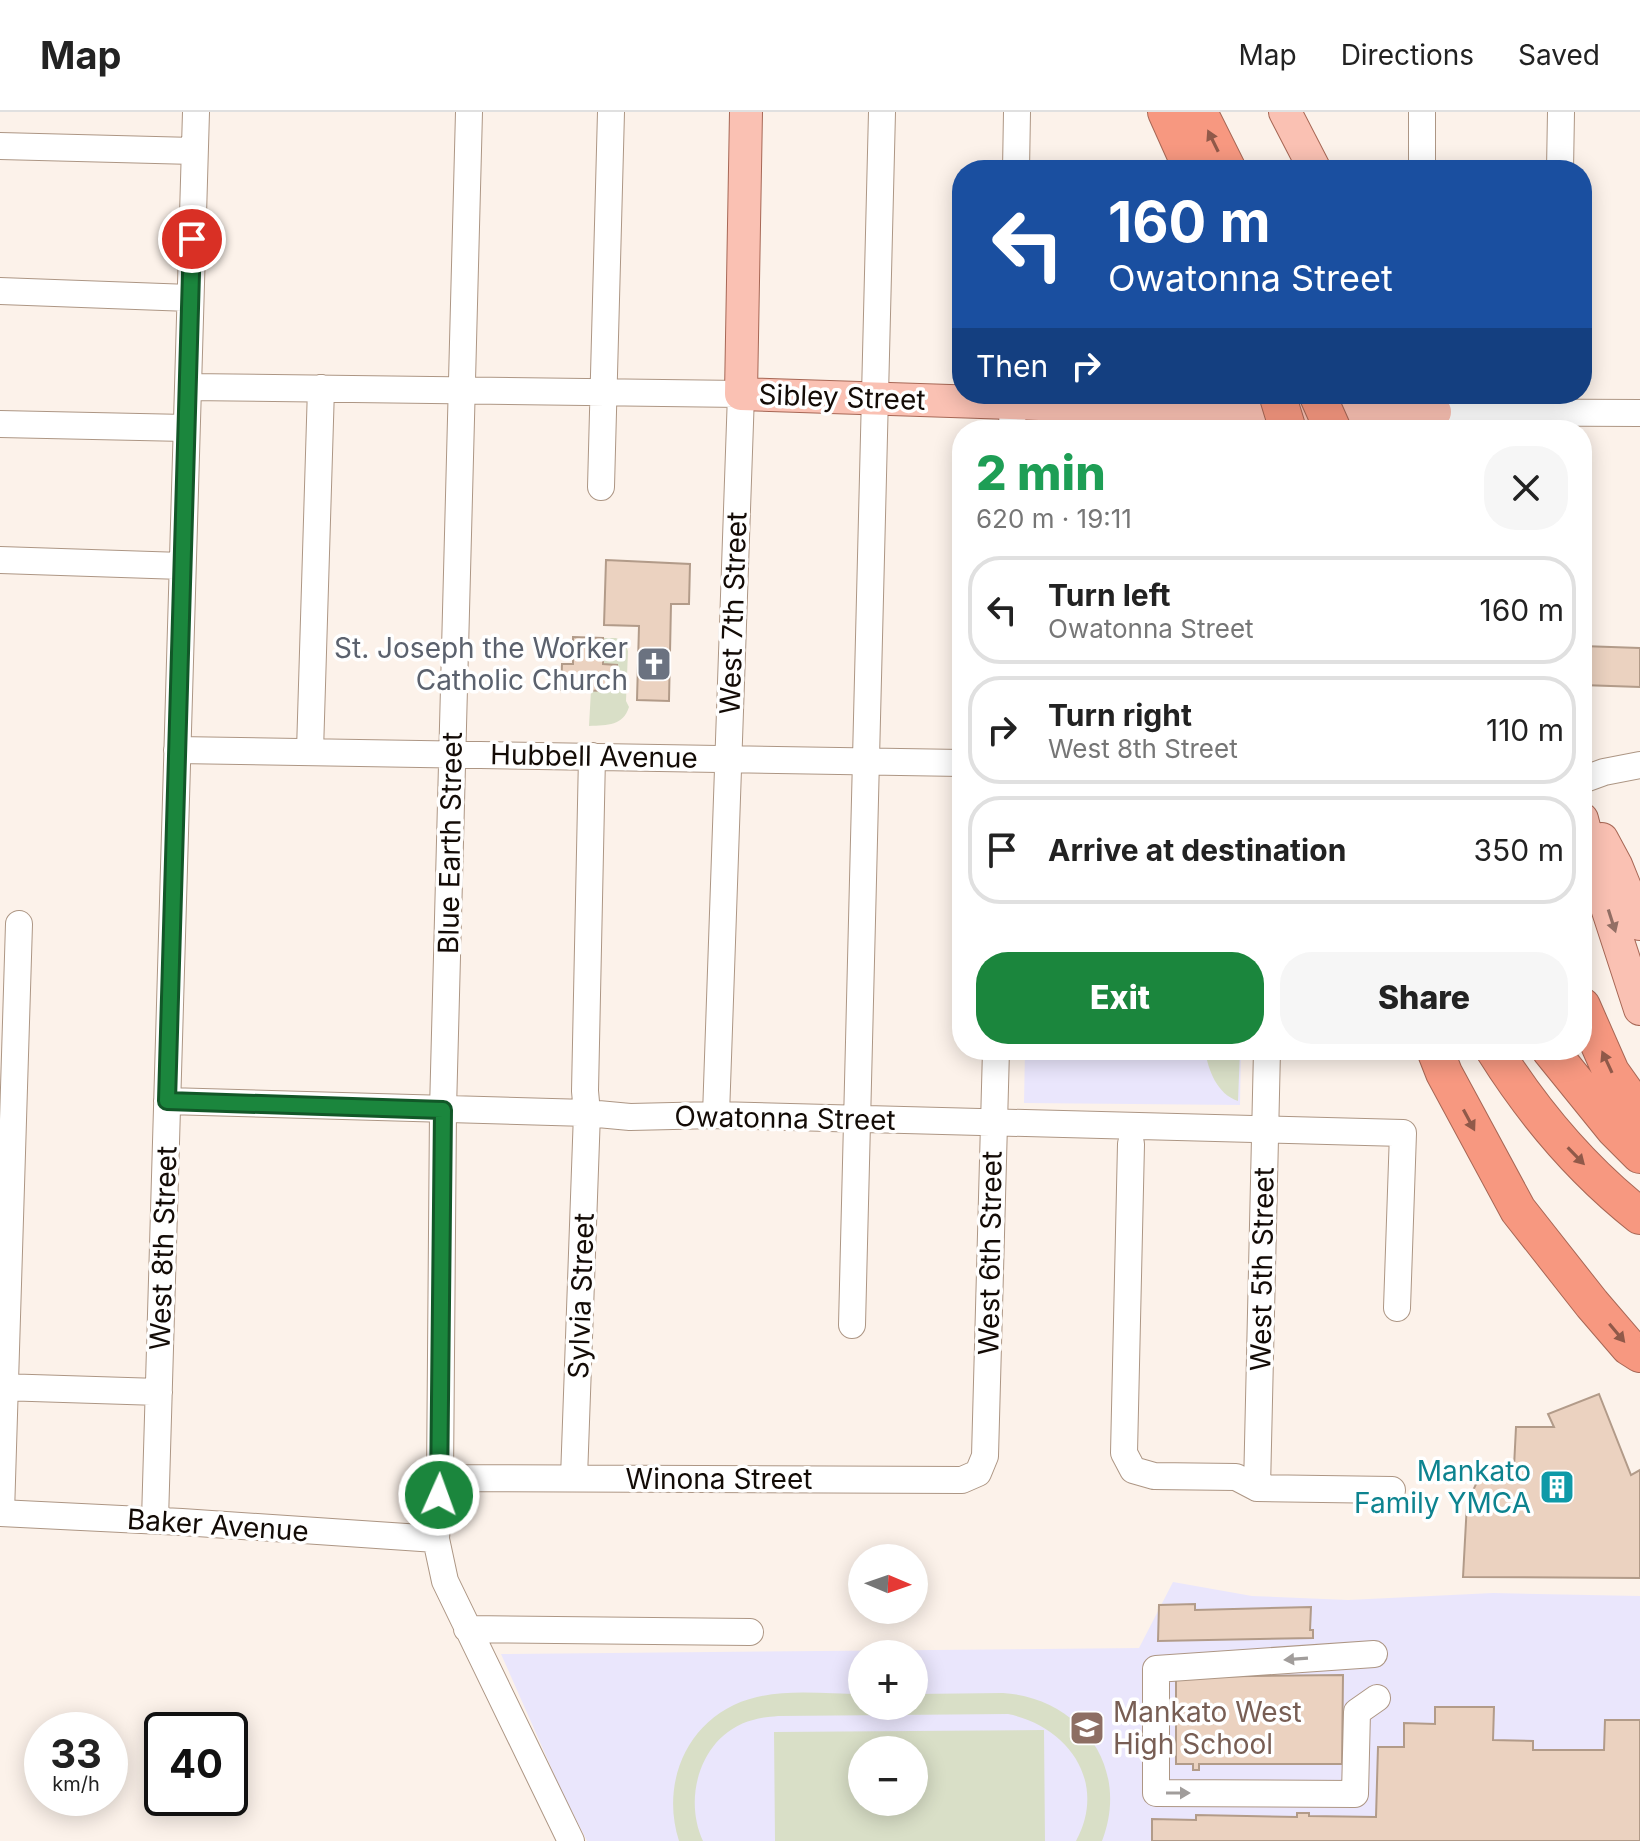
<!DOCTYPE html>
<meta charset="utf-8">
<style>
:root{--surface:#fff;--page:#f6f6f6;--text:#222;--muted:#767676;--line:#e0e0e0;--accent:#1b863d}
body{margin:0;font-family:Inter,sans-serif;background:var(--page);color:var(--text);height:100vh;display:flex;flex-direction:column;font-size:30px;white-space:nowrap}
*{box-sizing:border-box;margin:0}
p{font-size:26px;color:var(--muted)}
.icon{flex:none;width:44px;height:44px;fill:none;stroke:currentColor;stroke-width:2;stroke-linecap:round;stroke-linejoin:round}
.map{position:relative;flex:1;overflow:hidden}
.side{position:absolute;left:952px;top:308px;width:640px;height:640px;display:flex;flex-direction:column;background:var(--surface);border-radius:32px;box-shadow:0 4px 20px #0003}
.side>*{flex:none}
.guide{position:absolute;left:952px;top:48px;width:640px;height:244px;border-radius:32px;box-shadow:0 4px 20px #0003;background:#1a4fa0;color:#fff;overflow:hidden}
.needle{width:52px;rotate:92deg}
.controls{position:absolute;left:848px;top:1432px;display:grid;gap:16px}
.controls a{display:grid;place-items:center;width:80px;height:80px;border-radius:50%;background:var(--surface);box-shadow:0 4px 20px #0003;font-size:40px}
.speed{position:absolute;left:24px;top:1600px;display:flex;gap:16px;font-size:40px;font-weight:700;text-align:center}
.speed>*{display:grid;place-content:center;width:104px;height:104px;border-radius:50%;background:var(--surface);box-shadow:0 4px 20px #0003;line-height:1}
.speed small{font-size:20px;font-weight:400}
.speed .limit{border:4px solid #111;border-radius:12px;background:#fff;color:#111}
.pin{position:absolute;display:grid;place-items:center;width:68px;height:68px;color:#fff;margin:-34px;border:4px solid #fff;border-radius:50%;box-shadow:0 2px 8px #0007}
.me{position:absolute;width:88px;margin:-44px;rotate:2deg;stroke-linejoin:round;filter:drop-shadow(0 0 6px #0008)}
.turn{display:flex;align-items:center;gap:28px;height:168px;padding:0 24px;font-size:36px}
.turn .icon{width:104px;height:104px;stroke-width:2.5}
.turn b{display:block;font-size:56px;line-height:68px}
.then{display:flex;align-items:center;height:76px;padding:0 24px;background:#0003;gap:16px;font-size:30px}
.round{display:grid;place-items:center;flex:none;width:84px;height:84px;border-radius:32px;background:var(--page)}
.headline{display:flex;align-items:center;justify-content:space-between;height:136px;padding:0 24px}
h1{font-size:48px;font-weight:800;line-height:60px;color:#1e9e55}
.button{display:flex;gap:16px;margin-top:auto;padding:16px 24px}
.button a{flex:1;height:92px;border-radius:32px;background:var(--accent);color:#fff;font-size:32px;font-weight:800;line-height:92px;text-align:center}
.button a+a{background:var(--page);color:var(--text)}
ul{padding:0;list-style:none}
li{display:flex;align-items:center;gap:24px;height:108px;margin:0 16px 12px;padding:0 8px;border:4px solid var(--line);border-radius:32px}
li div{flex:1}
li b{display:block;font-size:30px}
li em{font-style:normal}
header{display:flex;align-items:center;gap:48px;box-sizing:border-box;height:112px;padding:0 40px;background:var(--surface);border-bottom:2px solid var(--line)}
header strong{font-size:38px}
nav{display:flex;gap:44px;margin-inline-start:auto;font-size:28px}
.map>svg:first-child{display:block}
.education{fill:#eae6fc;fill-rule:evenodd}
.green{fill:#d9dfc7;fill-rule:evenodd}
.building{fill:#ebd2c0;stroke:#b29b89;stroke-width:2}
.lines{fill:none;stroke-linecap:round;stroke-linejoin:round}
.minor-casing{stroke:#ad9684;stroke-width:28}
.major-casing{stroke:#a76755;stroke-width:34}
.highway-casing{stroke:#a76755;stroke-width:38}
.minor{stroke:#fff;stroke-width:26}
.major{stroke:#fac1b3;stroke-width:32}
.highway{stroke:#f79880;stroke-width:36}
.highway-bridge-casing{stroke:#a76755;stroke-width:38;stroke-linecap:butt}
.highway-bridge{stroke:#f79880;stroke-width:36}
.oneway{fill:#905949}
.oneway2{fill:#926f65}
.oneway3{fill:#a19d9b}
.route-casing{stroke:#125728;stroke-width:20}
.route{stroke:#1b863d;stroke-width:14}
.labels{text-anchor:middle;stroke-width:7;stroke-linejoin:round;paint-order:stroke}
.street-label{font-size:28px;fill:#130b06;stroke:#fff}
.worship-label{font-size:28px;fill:#5b616d;stroke:#fff;text-anchor:end}
.culture-label{font-size:28px;fill:#0d838f;stroke:#fff;text-anchor:end}
.education-label{font-size:28px;fill:#785e54;stroke:#fff;text-anchor:start}
</style>
<header>
<strong>Map</strong>
<nav><a>Map</a><a>Directions</a><a>Saved</a></nav>
</header>
<div class="map">
<svg width="1640" height="1729" viewBox="0 0 1640 1729">
<rect width="100%" height="100%" fill="#fcf2ea"/>
<path class="education" d="M1025,938H1241L1240,993L1024,991Z
M1173,1470L1252,1484L1348,1488L1493,1481L1640,1484V1729H587L562,1680L501,1542L1139,1536ZM862,1542H914V1594H862ZM862,1638H914V1690H862Z"/>
<path class="green" d="M603,526H616L625,531L628,539L626,589L629,595C623,614 608,613 589,614L591,578H615L616,553L603,552Z
M1205,938H1240L1238,989C1217,982 1208,958 1205,938Z
M1003,1581C1079,1586 1131,1654 1102,1729H1076C1108,1670 1068,1614 1008,1602L778,1604C770,1605 761,1605 753,1608C702,1621 682,1684 703,1729H679C659,1667 691,1600 757,1585C790,1577 828,1582 862,1582V1594H914V1582Z
M1044,1618L1045,1729H775L774,1620ZM862,1638H914V1690H862Z"/>
<path class="building" d="M606,448L690,452L689,492H671L669,589L637,588L639,514L604,513Z
M573,525L603,526V552L617,553L615,579L561,578L562,552H573Z
M1582,534L1640,536V575L1582,573Z
M1599,1282L1631,1363L1640,1358V1466L1463,1465L1467,1391L1477,1370L1484,1364L1504,1356L1514,1355L1516,1315H1554L1548,1302Z
M1195,1492V1498L1311,1495L1310,1518H1313V1526L1158,1529L1159,1493Z
M1343,1563L1342,1652H1199V1658H1193V1652H1176V1565Z
M1435,1595H1494L1493,1628L1533,1629V1638H1604L1605,1608H1640V1729H1152V1707L1196,1708V1703L1297,1705V1701H1309V1704L1376,1705L1378,1635H1404V1611L1435,1612Z"/>
<g class="lines">
<defs>
<path id="minor" d="M469,0L443,998L440,1366L436,1427L445,1469L571,1729
M1422,0V58
M0,34L194,39
M1016,58L1017,0
M1560,58L1561,0
M0,179L190,186
M188,275L741,282L716,1003
M1435,300L1640,301
M0,312L186,316
M1012,318L1013,282
M601,375L611,0
M0,448L182,454
M177,638L962,651
M310,639L321,276
M1582,668L1604,660L1640,653
M167,989L587,1001L630,1005L716,1003L1403,1021L1397,1196
M1131,1032L1124,1341L1133,1358L1154,1364L1236,1365L1257,1376L1392,1378
M852,1213L882,0
M0,1275L159,1280
M440,1366L962,1368L978,1361L985,1344L996,938
M574,1366L587,1001L585,979L592,644
M1257,1376L1267,938
M0,1401L182,1410L436,1427
M1,1401L19,812
M155,1408L196,0
M467,1517L750,1520
M1374,1542L1156,1557V1681L1355,1682L1357,1600L1377,1586"/>
<path id="major" d="M746,0L741,282L1308,301L1435,300
M1285,0L1315,58
M1582,707L1597,765L1640,897
M1602,727L1616,753L1640,812"/>
<path id="highway" d="M1166,0L1192,58
M1199,0L1228,58
M1582,894L1611,960L1640,1001
M1435,938L1444,961L1518,1098L1592,1192L1629,1235L1640,1242
M1494,938C1533,1000 1583,1059 1640,1104
M1550,938L1614,1017L1640,1043"/>
</defs>
<use href="#minor" class="minor-casing"/>
<use href="#major" class="major-casing"/>
<use href="#highway" class="highway-casing"/>
<use href="#minor" class="minor"/>
<use href="#major" class="major"/>
<use href="#highway" class="highway"/>
<defs>
<path id="highway-bridge" d="M1277,282L1288,318
M1317,282L1333,318"/>
</defs>
<use href="#highway-bridge" class="highway-bridge-casing"/>
<use href="#highway-bridge" class="highway-bridge"/>
</g>
<defs><path id="oneway-solid" d="M-6-.8H1V-3.2L6.5 0L1 3.2V.8H-6Z" transform="scale(2)"/></defs>
<g class="oneway">
<use href="#oneway-solid" transform="translate(1213 29) rotate(-116)"/>
<use href="#oneway-solid" transform="translate(1607 950) rotate(-115)"/>
<use href="#oneway-solid" transform="translate(1469 1008) rotate(62)"/>
<use href="#oneway-solid" transform="translate(1576 1044) rotate(46)"/>
<use href="#oneway-solid" transform="translate(1617 1221) rotate(50)"/>
</g>
<use class="oneway2" href="#oneway-solid" transform="translate(1612 809) rotate(72)"/>
<g class="oneway3">
<use href="#oneway-solid" transform="translate(1296 1547) rotate(176)"/>
<use href="#oneway-solid" transform="translate(1178 1681)"/>
</g>
<g class="lines">
<defs>
<path id="route" d="M192,127L167,989L443,998L439,1383"/>
</defs>
<use href="#route" class="route-casing"/>
<use href="#route" class="route"/>
</g>
<defs>
<symbol id="church-square" viewBox="-11 -11 22 22"><rect x="-9" y="-9" width="18" height="18" rx="4" fill="#6b7280" stroke="#fff"/><path d="M-1.2-6h2.4v3.5h3.3v2.4h-3.3V6h-2.4V-.1h-3.3v-2.4h3.3Z" fill="#fff"/></symbol>
<symbol id="building-square" viewBox="-11 -11 22 22"><rect x="-9" y="-9" width="18" height="18" rx="4" fill="#0f9aa8" stroke="#fff"/><path d="M-4-6H4V6H1V3H-1V6H-4ZM-2.5-4.3h1.7v1.8h-1.7ZM.8-4.3h1.7v1.8H.8ZM-2.5-1h1.7V.8h-1.7ZM.8-1h1.7V.8H.8Z" fill="#fff"/></symbol>
<symbol id="school-square" viewBox="-11 -11 22 22"><rect x="-9" y="-9" width="18" height="18" rx="4" fill="#8d6e63" stroke="#fff"/><path d="M0-5L7-2L0 1L-7-2ZM-4 1L0 2.5L4 1V4Q0 6-4 4Z" fill="#fff"/></symbol>
</defs>
<g fill-rule="evenodd">
<use href="#church-square" x="634" y="532" width="40" height="40"/>
<use href="#building-square" x="1537" y="1355" width="40" height="40"/>
<use href="#school-square" x="1067" y="1596" width="40" height="40"/>
</g>
<g class="labels">
<g class="street-label">
<text transform="translate(842 285) rotate(2)" y="10">Sibley Street</text>
<text transform="translate(733 501) rotate(-88)" y="10">West 7th Street</text>
<text transform="translate(594 644) rotate(1)" y="10">Hubbell Avenue</text>
<text transform="translate(450 731) rotate(-89)" y="10">Blue Earth Street</text>
<text transform="translate(785 1006) rotate(1)" y="10">Owatonna Street</text>
<text transform="translate(163 1136) rotate(-88)" y="10">West 8th Street</text>
<text transform="translate(990 1141) rotate(-89)" y="10">West 6th Street</text>
<text transform="translate(1262 1157) rotate(-89)" y="10">West 5th Street</text>
<text transform="translate(581 1184) rotate(-88)" y="10">Sylvia Street</text>
<text x="719" y="1377">Winona Street</text>
<text transform="translate(218 1413) rotate(4)" y="10">Baker Avenue</text>
</g>
<g class="worship-label">
<text x="628" y="546">St. Joseph the Worker<tspan x="628" dy="32">Catholic Church</tspan></text>
</g>
<g class="culture-label">
<text x="1531" y="1369">Mankato<tspan x="1531" dy="32">Family YMCA</tspan></text>
</g>
<g class="education-label">
<text x="1113" y="1610">Mankato West<tspan x="1113" dy="32">High School</tspan></text>
</g>
</g>
</svg>
<div class="controls">
<a><svg class="needle" viewBox="-14 -14 28 28"><path d="M0-13l5 13h-10z" fill="#e53935"/><path d="M0 13l5-13h-10z" fill="#767676"/></svg></a>
<a>+</a>
<a>−</a>
</div>
<div class="speed"><div>33<small>km/h</small></div><div class="limit">40</div></div>
<div class="pin" style="left:192px;top:127px;background:#d93025"><svg class="icon" aria-label="arrive" viewBox="0 0 24 24"><path d="M6 21V4h12l-3 4 3 4H6"/></svg></div>
<svg class="me" style="left:439px;top:1383px" viewBox="-20 -20 40 40"><circle r="17" fill="#1b863d" stroke="#fff" stroke-width="3"/><path d="M0-11L8 9 0 5-8 9z" fill="#fff"/></svg>
<div class="guide">
<div class="turn"><svg class="icon" aria-label="left" viewBox="0 0 24 24"><path d="M17 20v-9H6M10 6l-5 5 5 5"/></svg><div><b>160 m</b>Owatonna Street</div></div>
<div class="then">Then<svg class="icon" aria-label="right" viewBox="0 0 24 24"><path d="M7 20v-9h11M14 6l5 5-5 5"/></svg></div>
</div>
<section class="side">
<div class="headline"><div><h1>2 min</h1><p>620 m · 19:11</p></div><a class="round"><svg class="icon" aria-label="close" viewBox="0 0 24 24"><path d="M6 6l12 12M18 6L6 18"/></svg></a></div>
<ul>
<li><svg class="icon" aria-label="left" viewBox="0 0 24 24"><path d="M17 20v-9H6M10 6l-5 5 5 5"/></svg><div><b>Turn left</b><p>Owatonna Street</p></div><em>160 m</em></li>
<li><svg class="icon" aria-label="right" viewBox="0 0 24 24"><path d="M7 20v-9h11M14 6l5 5-5 5"/></svg><div><b>Turn right</b><p>West 8th Street</p></div><em>110 m</em></li>
<li><svg class="icon" aria-label="arrive" viewBox="0 0 24 24"><path d="M6 21V4h12l-3 4 3 4H6"/></svg><div><b>Arrive at destination</b></div><em>350 m</em></li>
</ul>
<div class="button"><a>Exit</a><a>Share</a></div>
</section>
</div>
